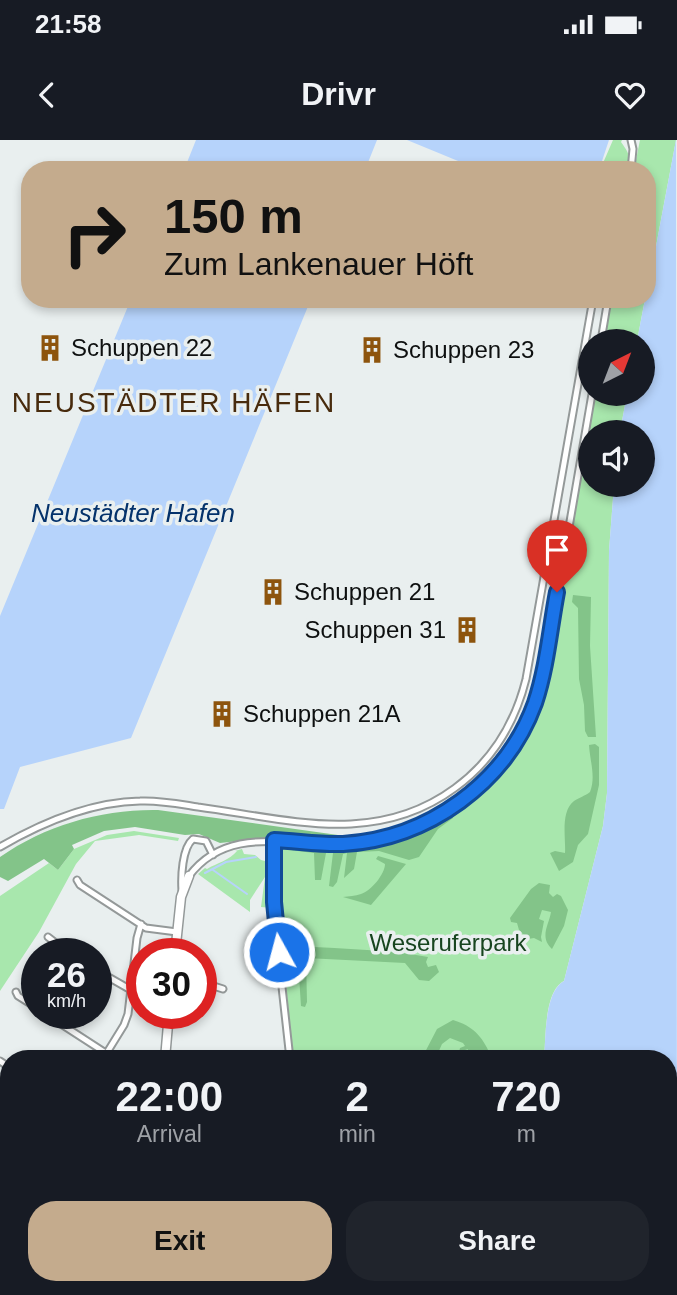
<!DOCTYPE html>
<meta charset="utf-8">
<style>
:root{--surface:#171b24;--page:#20242c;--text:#f1f3f6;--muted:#9ea1a6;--accent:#c4ab8d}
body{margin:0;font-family:Helvetica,sans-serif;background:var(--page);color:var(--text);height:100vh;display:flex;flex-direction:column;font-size:26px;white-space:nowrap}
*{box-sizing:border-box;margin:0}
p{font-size:23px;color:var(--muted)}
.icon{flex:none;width:38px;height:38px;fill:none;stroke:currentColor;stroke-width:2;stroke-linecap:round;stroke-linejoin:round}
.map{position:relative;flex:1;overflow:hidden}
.details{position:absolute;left:0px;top:910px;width:677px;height:245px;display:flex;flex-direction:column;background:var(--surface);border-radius:28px 28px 0 0;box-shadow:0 4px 10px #0003}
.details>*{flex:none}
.guide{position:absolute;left:21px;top:21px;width:635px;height:147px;border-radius:28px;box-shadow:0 4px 10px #0003;background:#c4ab8d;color:#111;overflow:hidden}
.needle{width:46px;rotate:42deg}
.tools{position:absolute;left:578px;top:189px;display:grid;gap:14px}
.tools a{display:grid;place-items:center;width:77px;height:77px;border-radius:50%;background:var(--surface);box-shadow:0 4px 10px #0003;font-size:35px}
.speed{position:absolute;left:21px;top:798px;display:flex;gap:14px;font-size:35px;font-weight:700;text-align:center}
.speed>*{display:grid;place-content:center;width:91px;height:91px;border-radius:50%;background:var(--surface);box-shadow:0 4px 10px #0003;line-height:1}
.speed small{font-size:18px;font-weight:400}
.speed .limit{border:10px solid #d22;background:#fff;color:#111}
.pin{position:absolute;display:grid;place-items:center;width:60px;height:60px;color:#fff;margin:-72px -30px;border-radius:50% 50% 50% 0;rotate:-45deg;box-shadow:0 0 7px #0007}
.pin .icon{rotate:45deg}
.me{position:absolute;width:77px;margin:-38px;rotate:353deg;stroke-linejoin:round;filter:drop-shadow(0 0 5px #0008)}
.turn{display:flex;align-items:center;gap:24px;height:147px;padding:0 28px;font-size:32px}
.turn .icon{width:91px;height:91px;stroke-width:2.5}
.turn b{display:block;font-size:49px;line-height:60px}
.eta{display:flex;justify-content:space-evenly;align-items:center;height:119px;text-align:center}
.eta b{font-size:42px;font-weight:700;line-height:49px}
.button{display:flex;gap:14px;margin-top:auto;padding:14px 28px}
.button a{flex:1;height:80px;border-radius:28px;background:var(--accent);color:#111;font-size:28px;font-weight:700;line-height:80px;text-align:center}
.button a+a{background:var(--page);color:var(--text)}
.status{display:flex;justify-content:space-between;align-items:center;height:49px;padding:0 35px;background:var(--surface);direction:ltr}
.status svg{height:19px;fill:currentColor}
header{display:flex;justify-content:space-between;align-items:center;height:91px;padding:0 28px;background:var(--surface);font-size:32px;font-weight:700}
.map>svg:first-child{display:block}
.green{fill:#a8e7ad}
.forest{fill:#83c489}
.water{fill:#b6d3fb}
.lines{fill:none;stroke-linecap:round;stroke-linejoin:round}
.stream{stroke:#b6d3fb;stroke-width:2}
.street-casing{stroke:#949999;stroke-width:9}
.secondary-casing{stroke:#949999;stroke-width:11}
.street{stroke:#fff;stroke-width:5}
.secondary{stroke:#fff;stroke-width:8}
.route-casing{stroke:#114b97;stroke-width:18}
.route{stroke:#1a73e8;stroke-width:12}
.labels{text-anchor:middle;stroke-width:7;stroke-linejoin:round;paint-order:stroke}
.poi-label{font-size:24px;fill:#0e1010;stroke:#e9efef;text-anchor:start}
.park-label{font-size:24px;fill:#17451f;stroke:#e9efef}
.water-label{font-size:26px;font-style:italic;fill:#04326b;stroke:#e9efef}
.quarter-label{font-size:28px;letter-spacing:2px;fill:#482b0d;stroke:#e9efef}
</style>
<div class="status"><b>21:58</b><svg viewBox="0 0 49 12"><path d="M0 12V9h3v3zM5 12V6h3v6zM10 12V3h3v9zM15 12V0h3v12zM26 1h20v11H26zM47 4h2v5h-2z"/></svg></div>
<header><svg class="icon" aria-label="back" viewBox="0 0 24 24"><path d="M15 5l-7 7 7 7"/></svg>Drivr<svg class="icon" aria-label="heart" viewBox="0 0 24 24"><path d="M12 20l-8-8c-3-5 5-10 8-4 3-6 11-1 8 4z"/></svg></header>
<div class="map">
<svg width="677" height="1155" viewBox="0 0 677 1155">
<rect width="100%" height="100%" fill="#e9efef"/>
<path class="green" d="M613,0H622L621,2C629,13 631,17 629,30H600Z
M640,0H676L648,149V30H634Z
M611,159H645L637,201H603Z
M595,254H627L620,292H590V345H614L609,411L607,653L603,686L564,841C544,851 546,898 544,919H293L278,759L281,704C307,705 335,709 361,705C454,690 515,631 544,544Z
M134,691L179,698L178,701L139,695L95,701L76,724L39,792L0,851V756L49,723L58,730L74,709L107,695Z
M242,709L244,714L255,715L261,720L272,723V768L261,767L265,737L250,760V772L198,734L205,728L207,729C217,723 230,720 237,711H235Z
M282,1146H557V1155H277Z"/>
<path class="forest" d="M573,455L591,457L590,506L596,597H588L585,591L584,565L579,539L578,468L572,462Z
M595,604L599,607V645L588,694L578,705L573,722L559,731L550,713L555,711L565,713C566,698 560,672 574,661C578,658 585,656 590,652C596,636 590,622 589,605Z
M158,670L338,695L361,698L331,700L273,697L220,703L199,694L185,695L135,687L104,691L72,705L74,709L58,730L44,719L8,741L0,737V717C46,685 102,669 158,670Z
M450,674L453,678L438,689L419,717L409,720L379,711L357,712L354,729L344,738L347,713L343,714L337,742L333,747L329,746L333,713H326L321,740H315L314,713L281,709V704L342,706L377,701L381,703L420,691Z
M378,716L406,724L371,765L343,757C349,756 355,756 361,754C371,751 385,734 385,724L376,719Z
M539,743L550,745L549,753L553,757L557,754L561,756L568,770L564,786L552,809C539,797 549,785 551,772L542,770L539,779L544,781L541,797L542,802L534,798L528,799L519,790L517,783L511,782L510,778L531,749Z
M297,806C341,809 385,809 428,817L426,822L428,827L436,825L439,832L429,841L419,840L405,823L306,818L307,862L305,867L301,866Z
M453,880C473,886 482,896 490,914L487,919H466L468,909L459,912L460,908L465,906L463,903L450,898L442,904L438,913L441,919H385L402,912L423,916L437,889Z"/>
<path class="water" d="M196,0H377L365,30H184Z
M407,0H609L599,30H480Z
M676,0L677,1155H557V1146H668V919H544C546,898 544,852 564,841L603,686L607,653L609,411L614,345H642V292H620L627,254H642V201H637L645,159H648V149Z
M131,159H311L131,598L20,627L4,669H0V476Z"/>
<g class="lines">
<path class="stream" d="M213,730L247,754
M205,733L226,722L256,717"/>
<defs>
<path id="street" d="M631,0L633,9L631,30
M601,201L608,159
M274,700L275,784L290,919
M0,707C43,682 90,662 140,661C160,660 179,664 198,667C288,679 375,707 455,648C492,621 515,583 526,539L593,159
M189,736C228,684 290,707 344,704C449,698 516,630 544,532L592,254
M77,740L80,745L146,788L177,792
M182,751C181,737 182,708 193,699L206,701L213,715
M48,797L70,814
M96,830L131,850
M201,842L223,849
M16,852L18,856L37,868
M44,873L115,919
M103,919L124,885L128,874L137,798L141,784
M0,921L9,927
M0,997L9,1003
M0,1120L9,1136
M22,1146L36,1155
M42,1155L47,1146
M275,1155L279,1146"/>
<path id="secondary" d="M175,814L181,757L189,736
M165,919L169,873
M140,1155L143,1146"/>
</defs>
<use href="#street" class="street-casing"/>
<use href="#secondary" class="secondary-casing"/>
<use href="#street" class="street"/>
<use href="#secondary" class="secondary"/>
</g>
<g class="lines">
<defs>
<path id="route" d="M279,812L274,762V700C297,701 321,705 343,704C428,699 506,643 535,563C547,527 550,489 557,452"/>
</defs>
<use href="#route" class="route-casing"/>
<use href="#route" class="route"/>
</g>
<defs>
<symbol id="building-bare" viewBox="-9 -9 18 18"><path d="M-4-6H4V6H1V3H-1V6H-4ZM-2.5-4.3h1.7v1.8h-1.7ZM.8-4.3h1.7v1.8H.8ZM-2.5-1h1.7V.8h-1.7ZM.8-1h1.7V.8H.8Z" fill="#8d540d" stroke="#e9efef" stroke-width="2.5" paint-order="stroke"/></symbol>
</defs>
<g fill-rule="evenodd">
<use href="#building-bare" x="31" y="189" width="38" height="38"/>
<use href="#building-bare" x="353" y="191" width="38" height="38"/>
<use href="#building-bare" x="254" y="433" width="38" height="38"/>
<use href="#building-bare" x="448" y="471" width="38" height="38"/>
<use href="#building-bare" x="203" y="555" width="38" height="38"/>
</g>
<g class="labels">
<g class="poi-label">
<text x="71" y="216">Schuppen 22</text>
<text x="393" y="218">Schuppen 23</text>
<text x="294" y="460">Schuppen 21</text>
<text x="446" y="498" text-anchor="end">Schuppen 31</text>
<text x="243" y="582">Schuppen 21A</text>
</g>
<g class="park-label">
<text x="448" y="811">Weseruferpark</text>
</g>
<g class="water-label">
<text x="133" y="382">Neustädter Hafen</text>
</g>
<g class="quarter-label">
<text x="174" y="272">NEUSTÄDTER HÄFEN</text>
</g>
</g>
</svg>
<div class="tools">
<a><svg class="needle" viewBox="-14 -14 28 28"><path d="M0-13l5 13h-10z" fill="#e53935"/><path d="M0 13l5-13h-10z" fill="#9ea1a6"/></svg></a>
<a><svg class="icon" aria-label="sound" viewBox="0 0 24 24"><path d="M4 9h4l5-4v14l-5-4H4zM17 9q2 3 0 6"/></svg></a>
</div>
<div class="speed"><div>26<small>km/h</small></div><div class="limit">30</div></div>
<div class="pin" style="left:557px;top:452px;background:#d93025"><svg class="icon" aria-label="arrive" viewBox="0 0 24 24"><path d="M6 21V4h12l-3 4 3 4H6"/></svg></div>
<svg class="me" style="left:279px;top:812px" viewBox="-20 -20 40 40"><circle r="17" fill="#1a73e8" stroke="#fff" stroke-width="3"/><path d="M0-11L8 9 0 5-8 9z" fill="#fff"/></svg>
<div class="guide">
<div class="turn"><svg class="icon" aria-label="right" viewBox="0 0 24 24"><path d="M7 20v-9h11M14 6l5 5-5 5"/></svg><div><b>150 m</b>Zum Lankenauer Höft</div></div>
</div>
<section class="details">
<div class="eta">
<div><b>22:00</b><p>Arrival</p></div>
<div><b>2</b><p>min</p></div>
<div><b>720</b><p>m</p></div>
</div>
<div class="button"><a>Exit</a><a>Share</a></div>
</section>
</div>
